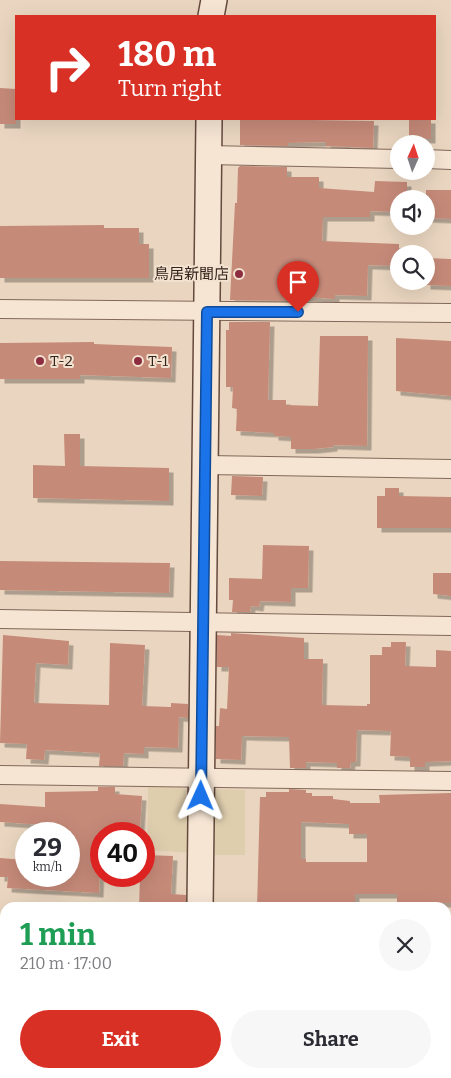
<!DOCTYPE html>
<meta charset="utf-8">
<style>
:root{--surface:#fff;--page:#f7f7f7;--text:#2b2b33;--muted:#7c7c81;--accent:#d93025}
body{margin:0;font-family:Bitter,"Noto Sans JP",serif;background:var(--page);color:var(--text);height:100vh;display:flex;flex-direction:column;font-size:19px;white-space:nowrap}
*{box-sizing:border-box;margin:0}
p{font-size:16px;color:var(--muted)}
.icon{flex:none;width:28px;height:28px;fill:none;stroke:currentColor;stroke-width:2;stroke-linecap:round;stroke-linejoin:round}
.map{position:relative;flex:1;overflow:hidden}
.side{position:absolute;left:0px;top:902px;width:451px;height:176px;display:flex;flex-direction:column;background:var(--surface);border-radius:15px 15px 0 0;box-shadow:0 5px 20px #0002}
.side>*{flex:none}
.guide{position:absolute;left:15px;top:15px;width:421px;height:105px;border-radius:0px;box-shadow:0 5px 20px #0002;background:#d93025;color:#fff;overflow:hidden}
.needle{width:32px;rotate:3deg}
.buttons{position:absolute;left:390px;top:135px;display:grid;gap:10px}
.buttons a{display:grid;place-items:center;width:45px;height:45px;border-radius:50%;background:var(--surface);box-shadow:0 5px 20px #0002;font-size:25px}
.speed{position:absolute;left:15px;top:822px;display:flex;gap:10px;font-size:25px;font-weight:700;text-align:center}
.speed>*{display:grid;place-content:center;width:65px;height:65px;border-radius:50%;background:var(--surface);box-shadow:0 5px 20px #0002;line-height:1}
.speed small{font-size:12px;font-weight:400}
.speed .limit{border:8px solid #d22;background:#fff;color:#111}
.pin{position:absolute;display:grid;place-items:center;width:42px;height:42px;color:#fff;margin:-51px -21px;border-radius:50% 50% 50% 0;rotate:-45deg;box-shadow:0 0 5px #0007}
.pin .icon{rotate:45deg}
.me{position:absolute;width:55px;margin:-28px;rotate:1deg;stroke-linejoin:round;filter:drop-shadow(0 0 4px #0008)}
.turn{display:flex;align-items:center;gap:18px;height:105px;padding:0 20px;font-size:22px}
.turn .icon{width:65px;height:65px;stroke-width:2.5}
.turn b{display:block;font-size:35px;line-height:42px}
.round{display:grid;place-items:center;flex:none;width:52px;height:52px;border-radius:26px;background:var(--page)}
.head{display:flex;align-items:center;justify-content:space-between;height:85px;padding:0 20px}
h1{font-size:30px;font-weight:700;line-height:38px;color:#1e9e55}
.primary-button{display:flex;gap:10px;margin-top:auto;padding:10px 20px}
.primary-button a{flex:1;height:58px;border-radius:30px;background:var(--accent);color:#fff;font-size:20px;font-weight:700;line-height:58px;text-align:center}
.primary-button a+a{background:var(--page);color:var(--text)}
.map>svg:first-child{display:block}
.farmland{fill:#dfceae}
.building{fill:#c68a79;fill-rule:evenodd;filter:url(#shadow)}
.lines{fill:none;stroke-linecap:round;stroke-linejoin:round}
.street-casing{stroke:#82685a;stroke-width:20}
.secondary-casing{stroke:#64493d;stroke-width:28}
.street{stroke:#f6e5d3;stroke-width:18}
.secondary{stroke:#f6e5d3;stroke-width:25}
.route-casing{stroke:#114b97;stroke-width:12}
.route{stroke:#1a73e8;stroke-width:9}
.poi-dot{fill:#8d2e40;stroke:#f2e2cf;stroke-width:2}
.labels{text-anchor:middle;stroke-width:4;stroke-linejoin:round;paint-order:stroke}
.poi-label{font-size:15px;fill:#33231d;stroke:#f2e2cf;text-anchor:start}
</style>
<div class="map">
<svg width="451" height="1078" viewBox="0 0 451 1078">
<defs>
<filter id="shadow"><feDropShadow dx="4.5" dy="4.5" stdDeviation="0" flood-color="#0004"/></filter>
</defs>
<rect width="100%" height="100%" fill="#ead6c0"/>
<path class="farmland" d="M148,787H180L194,793L192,853L147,850Z
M215,789L245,790V855H211V793Z
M44,1074H192L189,1078H44Z"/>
<path class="building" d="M0,88L16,89V124H0Z
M240,119L374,121L373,148L326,146V142L288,143V146L240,145Z
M409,119H431V139L409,138Z
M240,166L287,167V177H319V188L374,192L375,181L407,182V199H399V212L370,211V217H323L322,241L399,244V266L368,265L367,296L335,295V299L292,296V301L230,300L235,203H237L238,168Z
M426,190H451V219L426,218Z
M104,225V228H139V244H149V278H0V226Z
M426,258L451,259V286L426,285Z
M229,322H270L268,400H286V405L318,406L320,336H368L367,446L333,445V447L314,449H291V437L274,436V433L236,431L237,409L232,408L233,387H226V330H229Z
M396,338L451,341V396L396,391Z
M94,342V344L172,347L171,378L80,375V379H0V343Z
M64,434H80V466L169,468V501L33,498V465L65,466Z
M232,476L263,477L262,496L231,495Z
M385,488H399V496L451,497V528H377V496H385Z
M263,545L309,546L308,588H291V602L260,601L259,607L251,606L250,612H232L233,600H229V578L262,579Z
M0,561L170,563L169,593L0,590Z
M433,573H451V596L433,594Z
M231,633L304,638V659H323L322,705L367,706V704H370V655H382V647H391V642H406L405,666L436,667V650L451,651V761L425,762V767H410V757L390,756L391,731L357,730L356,762H351L350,768H337V763L306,762V768H290L289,737L242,736L241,760L216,759V726H219L220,708L227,709L229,667H217V635L231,636Z
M3,635L69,641L68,665L36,663L34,703L109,705L110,643L145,645L142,706L171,707V703L188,704V718L179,717L178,748L144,747V754L124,753L123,766H99L100,753L45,750L44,760L26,759L27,744L0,743Z
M98,787H115V794L142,796L140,828L115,827V834H101L99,893L7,888L8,877H0V858L25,860L24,876H69L71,843H69V834H45V825L0,822V804L45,807V792L98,791Z
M289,789L306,790V793H312V796H333V799L350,801V803H380L379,795L451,793V903L397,902V894H355V908H257L260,797H266V792H289ZM301,822L349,824V834H367V862H306V859H301Z
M144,855L173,856L171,894L186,895V908H139L140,876H144Z"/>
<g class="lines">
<defs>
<path id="street" d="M208,155L399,159
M426,159L451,160
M0,309L451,313
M205,465L451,469
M0,619L451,626
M0,775L451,781
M0,931H5
M446,937H451"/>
<path id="secondary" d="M211,16L214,0
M200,908L209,119
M199,1078V1074"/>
</defs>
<use href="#street" class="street-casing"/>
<use href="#secondary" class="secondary-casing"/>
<use href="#street" class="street"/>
<use href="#secondary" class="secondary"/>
</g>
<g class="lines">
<defs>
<path id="route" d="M201,796L207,312H298"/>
</defs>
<use href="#route" class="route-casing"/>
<use href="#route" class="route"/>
</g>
<g class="poi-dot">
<circle cx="239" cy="274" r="5"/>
<circle cx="40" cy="361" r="5"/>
<circle cx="138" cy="361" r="5"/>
</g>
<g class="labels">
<g class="poi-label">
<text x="229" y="279" text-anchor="end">鳥居新聞店</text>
<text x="50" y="366">T-2</text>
<text x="148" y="366">T-1</text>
</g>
</g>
</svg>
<div class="buttons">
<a><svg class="needle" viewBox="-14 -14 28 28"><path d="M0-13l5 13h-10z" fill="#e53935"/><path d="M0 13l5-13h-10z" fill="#7c7c81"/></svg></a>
<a><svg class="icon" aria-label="sound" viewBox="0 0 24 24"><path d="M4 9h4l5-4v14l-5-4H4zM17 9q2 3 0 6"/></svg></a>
<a><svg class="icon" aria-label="search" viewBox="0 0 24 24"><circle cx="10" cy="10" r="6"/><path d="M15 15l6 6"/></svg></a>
</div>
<div class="speed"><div>29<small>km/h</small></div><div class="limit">40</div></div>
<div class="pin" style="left:298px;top:312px;background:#d93025"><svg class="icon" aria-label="arrive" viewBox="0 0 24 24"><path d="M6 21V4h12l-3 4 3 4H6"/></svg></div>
<svg class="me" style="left:201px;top:796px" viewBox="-20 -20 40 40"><path d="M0-17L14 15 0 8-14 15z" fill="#1a73e8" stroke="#fff" stroke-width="4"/></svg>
<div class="guide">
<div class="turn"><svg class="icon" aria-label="right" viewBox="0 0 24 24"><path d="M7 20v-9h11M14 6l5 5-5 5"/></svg><div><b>180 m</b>Turn right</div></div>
</div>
<section class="side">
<div class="head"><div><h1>1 min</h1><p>210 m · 17:00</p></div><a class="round"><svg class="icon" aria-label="close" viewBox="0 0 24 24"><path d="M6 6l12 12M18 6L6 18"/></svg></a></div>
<div class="primary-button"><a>Exit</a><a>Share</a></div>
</section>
</div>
